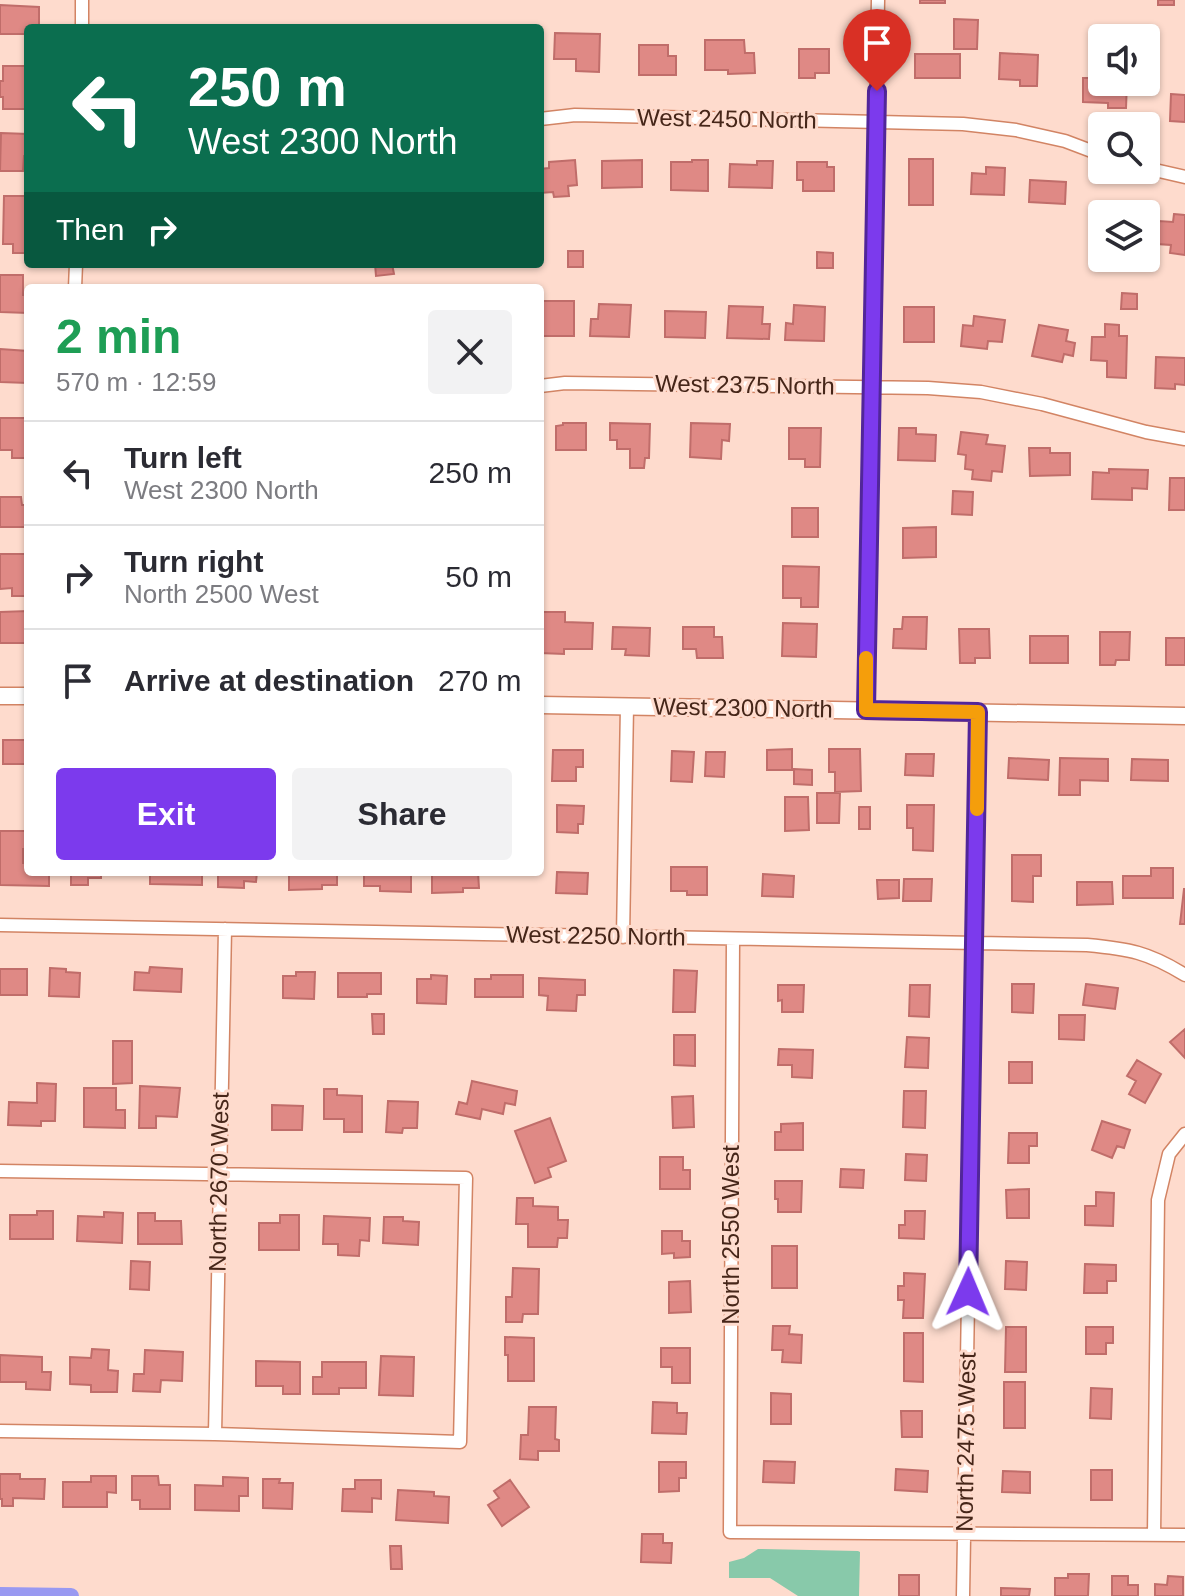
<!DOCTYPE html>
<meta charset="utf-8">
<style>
:root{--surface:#fff;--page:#f2f2f3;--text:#2b2b33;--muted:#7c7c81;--line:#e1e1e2;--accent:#7c3aed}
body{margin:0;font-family:Helvetica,sans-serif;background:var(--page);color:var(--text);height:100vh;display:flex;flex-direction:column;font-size:30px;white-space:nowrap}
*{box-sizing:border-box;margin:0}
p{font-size:26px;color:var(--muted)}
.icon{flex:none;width:44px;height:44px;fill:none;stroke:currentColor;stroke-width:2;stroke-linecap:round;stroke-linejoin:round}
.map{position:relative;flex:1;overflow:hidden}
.side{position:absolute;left:24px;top:284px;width:520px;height:592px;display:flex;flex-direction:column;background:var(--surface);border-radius:8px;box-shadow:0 2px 6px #0004}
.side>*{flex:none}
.guide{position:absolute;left:24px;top:24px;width:520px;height:244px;border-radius:8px;box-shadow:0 2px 6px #0004;background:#0b6e4f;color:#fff;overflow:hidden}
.tools{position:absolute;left:1088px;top:24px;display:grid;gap:16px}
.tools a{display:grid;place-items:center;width:72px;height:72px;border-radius:8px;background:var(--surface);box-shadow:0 2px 6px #0004;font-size:40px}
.pin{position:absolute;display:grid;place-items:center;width:68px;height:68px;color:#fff;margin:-82px -34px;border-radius:50% 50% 50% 0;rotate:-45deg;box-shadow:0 0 8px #0007}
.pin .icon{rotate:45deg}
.me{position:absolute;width:88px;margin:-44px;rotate:1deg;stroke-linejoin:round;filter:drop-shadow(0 0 6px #0008)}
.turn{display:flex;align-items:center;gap:28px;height:168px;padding:0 32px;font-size:36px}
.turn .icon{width:104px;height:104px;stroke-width:2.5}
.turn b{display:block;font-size:56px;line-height:68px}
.then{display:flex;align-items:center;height:76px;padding:0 32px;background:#0003;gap:16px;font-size:30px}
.round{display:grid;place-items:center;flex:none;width:84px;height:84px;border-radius:8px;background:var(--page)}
.overview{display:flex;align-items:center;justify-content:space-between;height:136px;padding:0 32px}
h1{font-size:48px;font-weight:700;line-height:60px;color:#1e9e55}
.button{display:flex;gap:16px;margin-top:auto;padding:16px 32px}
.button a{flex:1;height:92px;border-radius:8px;background:var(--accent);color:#fff;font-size:32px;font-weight:700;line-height:92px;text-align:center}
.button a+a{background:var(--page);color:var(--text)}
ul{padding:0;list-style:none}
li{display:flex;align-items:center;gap:24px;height:104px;padding:0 32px;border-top:2px solid var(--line)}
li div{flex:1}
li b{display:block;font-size:30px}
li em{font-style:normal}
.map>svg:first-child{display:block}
.green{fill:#88c9aa}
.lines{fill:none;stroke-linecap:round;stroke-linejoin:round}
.canal{stroke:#9999f1;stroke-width:16}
.building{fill:#df8985;stroke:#c06d6a;stroke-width:2}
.minor-casing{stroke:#d28464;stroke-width:15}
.tertiary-casing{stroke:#d28464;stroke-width:19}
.minor{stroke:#fff;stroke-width:12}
.tertiary{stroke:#fff;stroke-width:16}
.route-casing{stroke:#51269a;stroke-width:20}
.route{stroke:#7c3aed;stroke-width:14}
.slow{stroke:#f59e0b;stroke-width:14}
.labels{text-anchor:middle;stroke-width:6;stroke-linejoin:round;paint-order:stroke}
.street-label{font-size:24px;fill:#462619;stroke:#fedbcd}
</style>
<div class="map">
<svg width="1185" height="1596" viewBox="0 0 1185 1596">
<rect width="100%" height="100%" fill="#fedbcd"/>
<path class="green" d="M758,1549L858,1551L860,1552L859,1596H798L770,1578H729V1562L744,1558Z"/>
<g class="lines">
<path class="canal" d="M0,1595L71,1596"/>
</g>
<path class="building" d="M920,0H945V3H920Z
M1158,0H1174V5H1158Z
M0,5L39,7V28H28V34H0Z
M954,19L978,20L977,49H954Z
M555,33L600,34L599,72L576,71V59H554Z
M705,40H744L745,53H754L755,73L728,74V70H705Z
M639,45H668V56H676V75H639Z
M799,49H829V73H815V78H799Z
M1000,53L1038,55L1037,86H1020V80L999,79Z
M915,54H960V78H915Z
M3,66H28L26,109H3V97H0V81H3Z
M1083,78H1102V82H1127L1126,108H1108V103L1083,102Z
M1171,94L1185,95V122L1170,121Z
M1,133L28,134V156H24L23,171H0Z
M909,159H933V205H909Z
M575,160L577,185L568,186L569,196L554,197L553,192L540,193V169L549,168V162Z
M642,160V187L602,188V161Z
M692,160H708V191L671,190V162H692Z
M757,161H773L772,188L729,187L730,164L757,165Z
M797,162H827V167H834V191H803V180H797Z
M986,167L1005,168L1004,195L971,194L972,173L986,174Z
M1030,180L1066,182L1065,204L1029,202Z
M4,196H28V253H13V244H3Z
M1110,201L1136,204L1135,214H1102V231L1092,230L1095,206L1109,208Z
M1174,214L1185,215V255L1170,253L1171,245L1157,244L1159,221L1173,222Z
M568,251H583V267H568Z
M817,252L833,253V268H817Z
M375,264H392L394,274L376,276Z
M0,275H23V295H28V313L0,312Z
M540,293H542V301H574V336H540Z
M1122,293L1137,294V309H1121Z
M599,304L631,305L629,337L590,336L591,319H598Z
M794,305L825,307L824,341L785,340L786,323L793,324Z
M729,306L763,307L762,324H770L769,339L727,338Z
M904,307H934V342H904Z
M665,311L706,312L705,338L665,337Z
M974,316L1005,320L1002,342L988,341L987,349L961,346L963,325L973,326Z
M1105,324L1119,325V336H1127L1126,378L1107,377V361L1091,360L1092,337H1105Z
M1039,325L1068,330L1066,341L1075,343L1073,356L1064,354L1062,362L1032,356Z
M0,349L28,351V383L0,382Z
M1156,357L1185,358V385L1175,384V389L1155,388Z
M0,418H28V458H12V450H0Z
M563,423H586V450H556V426L563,425Z
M610,423L650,424L649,458H645L644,468H630V449H617V440H610Z
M691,423L730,424L729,441L722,440L721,459L690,457Z
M789,428H821L820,467H805V459H789Z
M899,428H916V434L936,435L935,461L898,460Z
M961,432L988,435L986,444L1005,446L1002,472L992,471L991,481L972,479L973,470L965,469L966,455L958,454Z
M1029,448H1050V453H1070V475L1030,476Z
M1109,469L1148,470L1147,489L1132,488V500L1092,499L1093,472L1109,473Z
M1170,478H1185V510H1169Z
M953,491L973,492L972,515L952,514Z
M0,497H21L22,505H27V527H0Z
M792,508H818V537H792Z
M936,527V557L903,558V528Z
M0,554H26L27,596H12V588L0,589Z
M783,566L819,567L818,607H801V598H783Z
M28,611V643H0V612Z
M540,612H565V622L593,623L592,649H564V654L540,653Z
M903,617H927L926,649L893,648L894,629H902Z
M783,623L817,624L816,657L782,656Z
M613,627L650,628L649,656L625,655L626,649H612Z
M683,627H714V637H722L723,658H697L696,649H683Z
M959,629H989L990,658H975V663H960Z
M1100,632H1130L1129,660H1116L1115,665H1100Z
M1030,636H1068V663H1030Z
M1166,638H1185V665H1166Z
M3,740H28V764H3Z
M792,749V770H767V750Z
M829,749H860L861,791L835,792V772H829Z
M553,750H583V767H576V781H552Z
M672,751L694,752L692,782L671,781Z
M706,752H725L724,777L705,776Z
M906,754H934L933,776L905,775Z
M1009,758L1049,760L1048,780L1008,778Z
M1060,758L1108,759V781L1080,780V795H1059Z
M1132,759L1168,760V781L1131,780Z
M794,769L812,770V785L794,784Z
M817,793H840L839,823H817Z
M785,797H808L809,830L785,831Z
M557,805L584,806L583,824H578V833L557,832Z
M907,805H934L933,851L913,850V828H907Z
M859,807H870V829H859Z
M0,831H26V849H23V863H28V872H49V886L0,885Z
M1012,855H1041V876H1033V902L1012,901Z
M671,867H707V895H687V891H671Z
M1151,868H1173V898H1123V876H1151Z
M71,872H101V878H88V885H71Z
M150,872H202V885L150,884Z
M218,872H257L256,882L244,881V888L218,887Z
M289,872H337V885H322V889L289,890Z
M364,872H411V892L380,891V886H364Z
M432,872H478L479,888H463V892L432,893Z
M557,872L588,873L587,894L556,893Z
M763,874L794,876L793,897L762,896Z
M904,879H932L931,901H903Z
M877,880H899V898L878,899Z
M1077,882H1112L1113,904L1077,905Z
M1184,889H1185V924H1180Z
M150,967L182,969L181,992L134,990L135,972L149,973Z
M50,968L66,969V972L80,973L79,997L49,996Z
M0,969H27V995H0Z
M674,970L697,971L695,1012H673Z
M296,972H315L314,999L283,998V976H296Z
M338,973H381V994H367V997H338Z
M431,975L447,976L446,1004L417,1003V979H431Z
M491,975H523V997H475V979H491Z
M539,978L585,980V995H577L576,1011L547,1010L548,996L539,995Z
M1012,984H1034L1033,1013L1012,1012Z
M1086,984L1118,988L1115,1009L1083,1005Z
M778,985H804L803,1012H782V1000L778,1001Z
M910,985H930L929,1017L909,1016Z
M372,1014H384V1034H373Z
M1059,1015H1085L1084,1040L1059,1039Z
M1185,1029V1058L1170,1042Z
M674,1035H695V1066L674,1065Z
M907,1037L929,1038L928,1068L905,1067Z
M113,1041H132V1083L113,1084Z
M779,1049L813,1050L812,1078L792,1077V1065H778Z
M1137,1060L1161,1074L1145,1103L1129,1094L1136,1081L1127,1076Z
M1009,1062H1032V1083H1009Z
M472,1081L517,1091L515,1105L505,1103L503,1114L482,1109L480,1119L456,1114L459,1102L467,1104Z
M37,1083L56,1084L55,1121H41V1126L8,1125L9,1102L37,1103Z
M140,1086L180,1088L177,1117L156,1116V1128H139Z
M84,1088H116V1110H125V1128L84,1127Z
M324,1089H337V1095L362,1096V1132H344V1119H324Z
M904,1091H926L925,1128L903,1127Z
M693,1096L694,1127L673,1128L672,1097Z
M388,1101L418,1102L417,1128H403L402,1133L386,1132Z
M272,1105L303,1106L302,1130H272Z
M550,1118L566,1161L548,1168L551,1177L535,1183L515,1131Z
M1102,1121L1130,1130L1124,1148L1117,1146L1112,1158L1092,1150Z
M803,1123V1150H775V1132H781V1124Z
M1009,1133H1037V1146H1029V1163H1008Z
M906,1154L927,1155L926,1181L905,1180Z
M660,1157H683V1170H690V1189H660Z
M841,1169L864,1170L863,1188L840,1187Z
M775,1181H802L801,1212H778V1199H775Z
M1029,1189V1218H1007L1006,1190Z
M1096,1192L1114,1193L1113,1226L1085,1225V1206H1096Z
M517,1198H533V1206L558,1207V1220H568L567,1238H558L557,1247H528V1224H516Z
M37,1211H53V1239H10V1215H37Z
M905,1211H925L924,1239L899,1238V1225H905Z
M104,1212L123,1213L122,1243L77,1241L78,1216L104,1217Z
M138,1213H155V1221H181L182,1244H138Z
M280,1215H299V1250H259V1223H280Z
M324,1216L370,1218L369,1241L360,1240L359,1256L338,1255V1244H323Z
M384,1217H403V1221L419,1222L418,1245L383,1243Z
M662,1231H682V1241H690V1257L674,1258V1253L662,1254Z
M772,1246H797V1288H772Z
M131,1261L150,1262L149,1290L130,1289Z
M1006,1261L1027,1262L1026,1290L1005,1289Z
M1085,1264L1116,1265V1281H1107V1293H1084Z
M513,1268L539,1269L538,1314H523L522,1322H506V1297H512Z
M904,1273L925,1274L923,1318H903L904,1300H898V1286H904Z
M690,1281L691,1312L669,1313V1282Z
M773,1326H790L789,1334L802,1335L801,1363L782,1362L783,1350H772Z
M1006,1327H1026V1372H1005Z
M1086,1327H1113V1343H1106V1354H1086Z
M904,1333H923V1382L904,1381Z
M505,1337L534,1338V1381H508V1355H505Z
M661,1348H690V1383H672V1367H661Z
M92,1349L109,1350L108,1370L118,1371L117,1392H91V1385L70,1384V1357L91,1358Z
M145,1350L183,1352L182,1381L161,1380L160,1392L133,1391L134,1374H144Z
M0,1355L42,1357V1372H51L50,1390L26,1389V1382H0Z
M381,1356L414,1357L413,1396L379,1395Z
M256,1361L300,1362V1394H283V1386H256Z
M322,1362H366V1388H339V1394H313V1377H322Z
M1004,1382H1025V1428H1004Z
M1091,1388L1112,1389L1111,1419L1090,1418Z
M771,1393L791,1394V1424H771Z
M653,1402L677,1403V1413H687L686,1434L652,1433Z
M529,1407H556L555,1439L559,1440V1451H538V1460L520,1459L521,1435H528Z
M901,1411H922V1437H902Z
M764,1461L795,1462L794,1483L763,1482Z
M659,1462H686V1478H679V1491L659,1492Z
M896,1469L928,1471L927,1492L895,1490Z
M1091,1470H1112V1500H1091Z
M1003,1471L1030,1472V1493L1002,1492Z
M0,1474H20V1479H45L44,1499L13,1498V1506H2V1499H0Z
M91,1476H116V1493L107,1492V1507H63V1482H91Z
M132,1476H158L159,1485H170V1509H140V1500H132Z
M223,1477L248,1478V1496H239V1511L195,1510V1485L223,1486Z
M263,1479H280L279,1483H293L292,1509L263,1508Z
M355,1480H381V1499L372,1498V1512L342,1511L343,1489H355Z
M510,1480L529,1507L502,1526L488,1505L499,1498L494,1491Z
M398,1490L434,1492V1496L449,1497L448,1523L396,1520Z
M642,1534H663V1543H672L671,1563L641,1562Z
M390,1546H401L402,1569H391Z
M1068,1574H1089L1088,1596H1055V1578H1068Z
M899,1575H919V1596H899Z
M1112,1576H1128V1585H1138V1596H1112Z
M1168,1576L1183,1577V1596H1155V1584L1167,1585Z
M1001,1588L1030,1589L1029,1596H1001Z"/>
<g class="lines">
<defs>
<path id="minor" d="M82,28V0
M540,119L575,115L963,124L1016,130L1065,141L1102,155
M1146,168L1185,177
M75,288L76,264
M540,386L565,383L928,388L981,392L1042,404L1146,432L1185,439
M866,710L878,0
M0,925L1087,945C1129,949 1148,952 1185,975
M623,937L627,706
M733,939L730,1532L1185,1535
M0,1171L466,1178L460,1442L215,1434L0,1431
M215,1434L225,929
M1154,1535L1158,1200L1169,1154L1185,1134
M963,1596L978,712"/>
<path id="tertiary" d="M0,696H28
M540,705L1185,716"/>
</defs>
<use href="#minor" class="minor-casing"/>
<use href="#tertiary" class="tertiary-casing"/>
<use href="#minor" class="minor"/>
<use href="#tertiary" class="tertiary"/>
</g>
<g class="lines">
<defs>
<path id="route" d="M877,91L866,710L978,712L968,1292"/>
</defs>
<use href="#route" class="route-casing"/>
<use href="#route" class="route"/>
<path class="slow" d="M866,658V710L978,712L977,809"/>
</g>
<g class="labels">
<g class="street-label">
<text transform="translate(727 119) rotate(1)" y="8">West 2450 North</text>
<text transform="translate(745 385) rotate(1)" y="8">West 2375 North</text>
<text transform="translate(743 708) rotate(1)" y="8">West 2300 North</text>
<text transform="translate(596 936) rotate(1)" y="8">West 2250 North</text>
<text transform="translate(219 1182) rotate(-89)" y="8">North 2670 West</text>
<text transform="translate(731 1235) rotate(-90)" y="8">North 2550 West</text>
<text transform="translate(966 1442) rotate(-89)" y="8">North 2475 West</text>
</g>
</g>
</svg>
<div class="tools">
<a><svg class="icon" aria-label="sound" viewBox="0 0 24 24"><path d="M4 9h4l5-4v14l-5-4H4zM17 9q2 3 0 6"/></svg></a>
<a><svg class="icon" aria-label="search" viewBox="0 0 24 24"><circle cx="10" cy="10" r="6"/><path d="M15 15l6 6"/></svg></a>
<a><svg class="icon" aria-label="layers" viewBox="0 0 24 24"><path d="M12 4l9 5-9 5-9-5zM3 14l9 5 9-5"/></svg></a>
</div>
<div class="pin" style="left:877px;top:91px;background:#d93025"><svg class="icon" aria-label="arrive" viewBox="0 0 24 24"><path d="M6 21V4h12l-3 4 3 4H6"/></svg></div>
<svg class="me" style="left:968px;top:1292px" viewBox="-20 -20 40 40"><path d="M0-17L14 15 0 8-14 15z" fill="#7c3aed" stroke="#fff" stroke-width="4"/></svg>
<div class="guide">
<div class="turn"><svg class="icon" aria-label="left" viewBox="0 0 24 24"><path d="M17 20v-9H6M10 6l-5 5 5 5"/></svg><div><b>250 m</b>West 2300 North</div></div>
<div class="then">Then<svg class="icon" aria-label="right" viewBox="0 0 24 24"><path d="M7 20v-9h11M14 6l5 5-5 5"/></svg></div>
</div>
<section class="side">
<div class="overview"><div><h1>2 min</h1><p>570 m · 12:59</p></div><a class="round"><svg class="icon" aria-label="close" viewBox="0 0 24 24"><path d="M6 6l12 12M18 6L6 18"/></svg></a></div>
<ul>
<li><svg class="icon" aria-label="left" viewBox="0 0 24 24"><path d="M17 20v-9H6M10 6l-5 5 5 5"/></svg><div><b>Turn left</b><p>West 2300 North</p></div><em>250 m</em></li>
<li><svg class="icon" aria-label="right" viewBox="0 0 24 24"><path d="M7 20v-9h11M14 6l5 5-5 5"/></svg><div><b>Turn right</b><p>North 2500 West</p></div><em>50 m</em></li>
<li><svg class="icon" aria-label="arrive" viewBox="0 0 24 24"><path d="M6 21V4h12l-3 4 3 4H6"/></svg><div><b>Arrive at destination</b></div><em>270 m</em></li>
</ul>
<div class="button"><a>Exit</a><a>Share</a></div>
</section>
</div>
